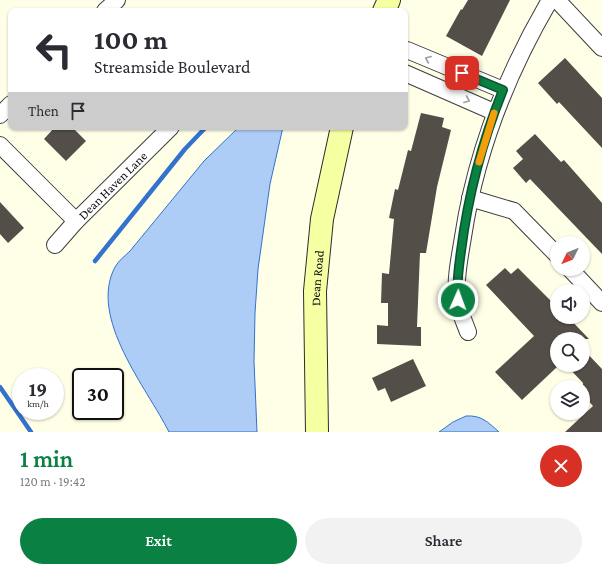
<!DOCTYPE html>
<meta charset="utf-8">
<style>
:root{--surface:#fff;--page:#f2f2f3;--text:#2b2b33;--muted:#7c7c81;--accent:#0b8043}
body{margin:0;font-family:"Crimson Pro",serif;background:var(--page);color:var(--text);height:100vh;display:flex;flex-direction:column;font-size:15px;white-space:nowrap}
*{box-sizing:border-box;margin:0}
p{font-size:13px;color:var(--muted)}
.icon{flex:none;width:22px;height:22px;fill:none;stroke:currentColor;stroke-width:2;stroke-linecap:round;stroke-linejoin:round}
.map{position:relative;height:432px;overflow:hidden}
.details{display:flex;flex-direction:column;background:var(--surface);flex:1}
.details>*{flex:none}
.guide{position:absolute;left:8px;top:8px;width:400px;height:122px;border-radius:8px;box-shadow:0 1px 3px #0004;background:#fff;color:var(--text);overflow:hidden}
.needle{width:26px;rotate:227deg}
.controls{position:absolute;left:550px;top:236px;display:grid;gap:8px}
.controls a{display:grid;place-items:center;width:40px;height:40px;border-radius:50%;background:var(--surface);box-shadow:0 1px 3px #0004;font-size:20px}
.speed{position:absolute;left:12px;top:368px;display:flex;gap:8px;font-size:20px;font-weight:700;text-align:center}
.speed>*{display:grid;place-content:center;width:52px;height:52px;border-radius:50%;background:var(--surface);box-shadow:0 1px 3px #0004;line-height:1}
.speed small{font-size:10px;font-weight:400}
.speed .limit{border:2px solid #111;border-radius:6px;background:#fff;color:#111}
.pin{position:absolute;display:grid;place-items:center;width:34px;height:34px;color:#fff;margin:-17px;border-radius:8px;box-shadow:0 2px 6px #0006}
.me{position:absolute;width:44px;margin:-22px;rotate:2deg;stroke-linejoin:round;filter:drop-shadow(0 0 3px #0008)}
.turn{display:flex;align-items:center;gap:14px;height:84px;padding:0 20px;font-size:18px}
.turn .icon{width:52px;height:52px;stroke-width:2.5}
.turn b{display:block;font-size:28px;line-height:34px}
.then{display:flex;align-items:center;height:38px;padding:0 20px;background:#0003;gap:8px;font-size:15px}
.round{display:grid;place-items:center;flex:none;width:42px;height:42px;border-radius:21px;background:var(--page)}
.head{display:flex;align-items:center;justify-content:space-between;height:68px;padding:0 20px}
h1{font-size:24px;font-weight:600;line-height:30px;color:var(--accent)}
.primary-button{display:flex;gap:8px;margin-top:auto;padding:8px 20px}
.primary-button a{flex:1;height:46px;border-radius:24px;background:var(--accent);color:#fff;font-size:16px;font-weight:600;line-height:46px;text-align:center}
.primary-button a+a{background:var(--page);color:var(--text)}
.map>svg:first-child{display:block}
.water{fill:#adccf6;stroke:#3372ce}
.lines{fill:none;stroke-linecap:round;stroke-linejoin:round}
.stream{stroke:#3372ce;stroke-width:4.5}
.building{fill:#534e47}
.street-casing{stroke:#3e3e3e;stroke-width:18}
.secondary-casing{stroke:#2d2d2d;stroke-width:24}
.street{stroke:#fff;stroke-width:16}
.secondary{stroke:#f7ffa3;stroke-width:22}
.oneway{stroke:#9d9d9d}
.route-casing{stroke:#07532c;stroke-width:10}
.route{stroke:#0b8043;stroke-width:7}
.slow{stroke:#f59e0b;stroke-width:7}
.labels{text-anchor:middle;stroke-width:4;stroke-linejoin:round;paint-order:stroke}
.street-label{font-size:13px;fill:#0b0b0b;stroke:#fff}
</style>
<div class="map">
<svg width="602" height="432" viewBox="0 0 602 432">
<rect width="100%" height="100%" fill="#ffffe8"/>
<path class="water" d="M239,127H283L270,184L258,269L255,313L254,361L257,432H169C147,388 88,318 115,267C119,260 125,256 130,251L204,161Z
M466,416C481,415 488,422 499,432H439L453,422Z"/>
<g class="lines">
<path class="stream" d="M95,261L185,149L206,127
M0,387L31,432"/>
</g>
<path class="building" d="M468,0H510L482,56L446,36L461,9L462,10Z
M565,58L602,98V148L559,102L557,104L538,83Z
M421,113L444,118L442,127L451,130L437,187L426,253H420L417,327H421V346L377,344V325L388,326V303H381L382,273L389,274L394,219L389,218L395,189L398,190L408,150L411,151Z
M55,127H72L86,141L66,161L44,139Z
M535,134L561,162L564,160L602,203V254L530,179L526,183L513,168L523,159L516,151Z
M0,202L24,228L8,243L0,234Z
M505,268L511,274L518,268L557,307V317H568L589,339H557V367L522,400L495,372L534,336L486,285Z
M583,349L602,369V432H565L593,406L583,395V383L566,365H583Z
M413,359L426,386L391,402L385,388L378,391L372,378Z"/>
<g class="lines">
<defs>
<g id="street">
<path d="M557,0L602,48"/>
<path d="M105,11L117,0"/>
<path d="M405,51L407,50L503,90"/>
<path d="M405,73L494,112"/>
<path d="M0,115L11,104"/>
<path d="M0,145L76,221"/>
<path d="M470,198L514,211L557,255"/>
<path id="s1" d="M55,245L76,221L171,127"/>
<path d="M570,269L602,303"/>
<path d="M468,332C464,321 458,309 457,297C455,278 460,256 463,237C476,151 506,75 550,0"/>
</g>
<g id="secondary">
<path d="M384,11L389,0"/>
<path id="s2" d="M317,432L315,291L322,219L342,127"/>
</g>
</defs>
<use href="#street" class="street-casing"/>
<use href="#secondary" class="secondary-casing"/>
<use href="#street" class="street"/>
<use href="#secondary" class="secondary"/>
</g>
<defs><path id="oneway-chevron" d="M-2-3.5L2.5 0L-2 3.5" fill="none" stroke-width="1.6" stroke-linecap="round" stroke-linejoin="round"/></defs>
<g class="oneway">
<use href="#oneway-chevron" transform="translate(428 59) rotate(-157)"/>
<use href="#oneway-chevron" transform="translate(467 100) rotate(23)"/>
</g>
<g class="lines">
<defs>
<path id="route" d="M458,300C456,284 459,266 461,251C468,196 482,142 503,90L462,73"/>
</defs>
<use href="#route" class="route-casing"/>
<use href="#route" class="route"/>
<path class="slow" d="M479,162L494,113"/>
</g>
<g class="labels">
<g class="street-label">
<text dy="5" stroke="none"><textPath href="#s1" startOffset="83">Dean Haven Lane</textPath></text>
<text dy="5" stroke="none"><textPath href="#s2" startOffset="154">Dean Road</textPath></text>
</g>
</g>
</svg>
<div class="controls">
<a><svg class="needle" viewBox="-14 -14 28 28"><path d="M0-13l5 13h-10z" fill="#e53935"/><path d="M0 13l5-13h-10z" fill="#7c7c81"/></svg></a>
<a><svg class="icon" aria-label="sound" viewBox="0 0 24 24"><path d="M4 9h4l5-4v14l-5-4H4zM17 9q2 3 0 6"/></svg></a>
<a><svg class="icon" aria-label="search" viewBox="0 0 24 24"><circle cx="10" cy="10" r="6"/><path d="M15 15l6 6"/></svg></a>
<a><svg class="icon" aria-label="layers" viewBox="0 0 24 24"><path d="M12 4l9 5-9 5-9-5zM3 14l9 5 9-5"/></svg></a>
</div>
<div class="speed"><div>19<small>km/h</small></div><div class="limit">30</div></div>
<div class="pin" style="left:462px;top:73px;background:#d93025"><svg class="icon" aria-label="arrive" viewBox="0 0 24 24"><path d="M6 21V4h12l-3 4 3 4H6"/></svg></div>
<svg class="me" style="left:458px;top:300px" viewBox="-20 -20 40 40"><circle r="17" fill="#0b8043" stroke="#fff" stroke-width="3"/><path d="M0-11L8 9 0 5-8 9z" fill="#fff"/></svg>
<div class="guide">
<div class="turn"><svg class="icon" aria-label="left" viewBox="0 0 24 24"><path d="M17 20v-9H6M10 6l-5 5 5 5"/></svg><div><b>100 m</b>Streamside Boulevard</div></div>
<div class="then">Then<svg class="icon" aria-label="arrive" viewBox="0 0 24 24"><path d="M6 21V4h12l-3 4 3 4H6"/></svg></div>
</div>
</div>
<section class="details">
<div class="head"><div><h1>1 min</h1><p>120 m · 19:42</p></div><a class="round" style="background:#d93025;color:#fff"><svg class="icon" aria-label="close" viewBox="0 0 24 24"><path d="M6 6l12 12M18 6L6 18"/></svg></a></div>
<div class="primary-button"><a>Exit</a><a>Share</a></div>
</section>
